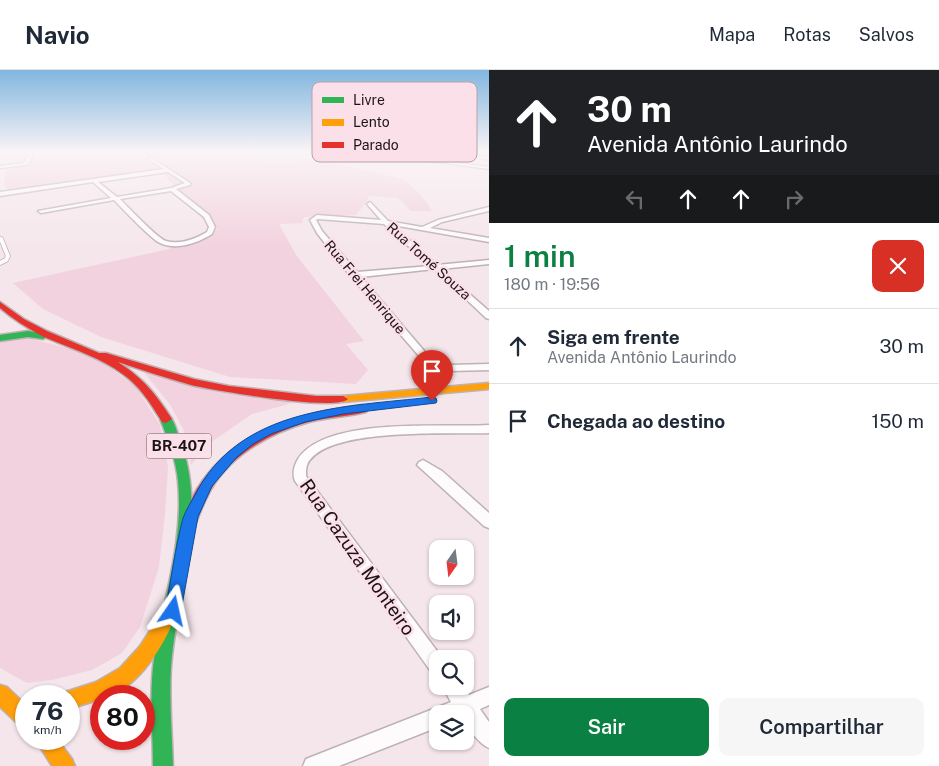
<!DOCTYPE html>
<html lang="pt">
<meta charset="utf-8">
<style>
:root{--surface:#fff;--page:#f6f6f7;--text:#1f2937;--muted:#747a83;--line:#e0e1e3;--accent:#0b8043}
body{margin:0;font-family:"Public Sans",sans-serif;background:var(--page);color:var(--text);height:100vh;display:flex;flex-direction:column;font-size:19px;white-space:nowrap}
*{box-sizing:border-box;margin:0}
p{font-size:16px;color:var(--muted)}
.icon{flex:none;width:28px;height:28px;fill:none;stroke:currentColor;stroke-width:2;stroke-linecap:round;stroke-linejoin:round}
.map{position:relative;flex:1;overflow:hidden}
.side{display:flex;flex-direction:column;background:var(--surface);width:450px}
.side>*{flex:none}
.banner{background:#202124;color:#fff;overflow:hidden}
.needle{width:32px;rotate:194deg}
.fabs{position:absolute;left:429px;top:470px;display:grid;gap:10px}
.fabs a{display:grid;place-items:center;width:45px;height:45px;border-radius:10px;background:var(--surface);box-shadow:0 1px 4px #0004;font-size:25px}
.speed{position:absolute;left:15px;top:615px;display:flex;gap:10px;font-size:25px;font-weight:700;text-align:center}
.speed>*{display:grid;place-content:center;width:65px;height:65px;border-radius:50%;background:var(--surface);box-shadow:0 1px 4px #0004;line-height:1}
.speed small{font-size:12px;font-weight:400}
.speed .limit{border:8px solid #d22;background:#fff;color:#111}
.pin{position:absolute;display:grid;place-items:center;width:42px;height:42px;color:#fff;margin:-51px -21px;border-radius:50% 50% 50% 0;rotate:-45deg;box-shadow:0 0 5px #0007}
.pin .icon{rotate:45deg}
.me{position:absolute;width:55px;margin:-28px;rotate:11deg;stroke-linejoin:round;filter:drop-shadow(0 0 4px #0008)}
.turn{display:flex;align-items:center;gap:18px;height:105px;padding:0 15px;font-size:22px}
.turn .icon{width:65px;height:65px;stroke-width:2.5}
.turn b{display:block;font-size:35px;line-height:42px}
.lanes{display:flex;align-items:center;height:48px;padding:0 15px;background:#0003;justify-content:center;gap:25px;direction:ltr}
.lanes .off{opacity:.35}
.round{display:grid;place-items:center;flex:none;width:52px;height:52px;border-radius:10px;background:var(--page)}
.overview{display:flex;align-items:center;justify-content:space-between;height:85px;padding:0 15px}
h1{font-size:30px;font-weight:600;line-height:38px;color:var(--accent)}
.cta{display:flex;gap:10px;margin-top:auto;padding:10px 15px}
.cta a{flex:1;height:58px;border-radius:10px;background:var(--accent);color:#fff;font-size:20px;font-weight:600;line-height:58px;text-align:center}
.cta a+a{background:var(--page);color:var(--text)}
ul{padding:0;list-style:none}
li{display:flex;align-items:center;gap:15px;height:75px;padding:0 15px;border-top:1px solid var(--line)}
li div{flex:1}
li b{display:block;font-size:19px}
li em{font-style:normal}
header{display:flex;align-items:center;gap:30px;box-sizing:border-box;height:70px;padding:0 25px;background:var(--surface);border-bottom:1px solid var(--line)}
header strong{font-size:24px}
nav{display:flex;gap:28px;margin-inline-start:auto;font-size:18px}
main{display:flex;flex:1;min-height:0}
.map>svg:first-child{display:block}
.green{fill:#f2d2de}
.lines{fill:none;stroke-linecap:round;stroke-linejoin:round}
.lane-far1-casing{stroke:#bdb2b6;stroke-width:4.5}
.lane-casing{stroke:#bdb2b6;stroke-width:5.5}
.street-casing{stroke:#bdb2b6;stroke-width:3}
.fast-casing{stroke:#bdb2b6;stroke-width:3}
.slow-casing{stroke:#bdb2b6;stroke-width:3}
.jam-casing{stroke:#bdb2b6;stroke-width:3}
.lane-far1{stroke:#fefbfc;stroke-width:3}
.lane{stroke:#fefbfc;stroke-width:4}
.street{fill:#fefbfc;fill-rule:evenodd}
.fast{fill:#30b455;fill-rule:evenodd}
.slow{fill:#ff9f0a;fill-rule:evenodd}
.jam{fill:#e5322d;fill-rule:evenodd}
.route{fill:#1a73e8;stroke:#114b97}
.labels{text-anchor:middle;stroke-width:5;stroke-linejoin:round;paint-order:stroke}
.far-street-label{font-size:14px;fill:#1c1316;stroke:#fbe0e9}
.shield{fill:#fbe0e9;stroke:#5f5055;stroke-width:1}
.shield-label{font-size:15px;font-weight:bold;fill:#1c1316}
.near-street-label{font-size:19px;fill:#1c1316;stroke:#fbe0e9}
.key{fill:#fbe0e9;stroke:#b8a2aa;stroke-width:1}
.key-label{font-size:14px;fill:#1c1316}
</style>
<header>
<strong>Navio</strong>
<nav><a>Mapa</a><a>Rotas</a><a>Salvos</a></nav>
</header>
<main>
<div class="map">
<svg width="489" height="696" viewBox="0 0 489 696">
<rect width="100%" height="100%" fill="#f5e6eb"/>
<path class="green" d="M48,81H238L249,90L287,92L309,88L316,89L401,109C415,117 424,127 432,141H411L398,128L367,126L369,129L356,145L304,147L302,153L279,154L296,185L364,271L346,274L368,300L356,314L230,307L101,267L43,239L13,213L165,180L213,165L217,158L211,145L179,121L159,99L8,121L4,115L6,98C20,97 31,90 45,89Z
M28,268L79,281L107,295L136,317L160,355L168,397L165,444L159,497L140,557L122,583L92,600L52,610L27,613L0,598V272Z
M144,302L289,330V334L252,344L207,375L191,395L184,361L171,336Z"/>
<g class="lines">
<defs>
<path id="lane-far1" d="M0,168L1,170"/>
<path id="lane" d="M0,193L6,190L8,186L1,169"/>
<path id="street" d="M30,81H34L30,92L27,95L0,98V96L24,93Z
M365,81L489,97V99L367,82Z
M454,81L489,88V90L455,82Z
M150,87L190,113V115L176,119L209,145L215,157L212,164C198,173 176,181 160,173C150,168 124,140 114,130L41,143L38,141L111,128L93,112L0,126V122L164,99L148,89ZM168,102L185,113L171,118L117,127L98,112ZM171,121L204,147L209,157L207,162C195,169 180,175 166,171C157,168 129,138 120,129Z
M370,132L388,151L422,157L438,150L489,137V141L442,152L430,158L489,168V172L393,155L437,195L489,190V194L441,199L489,241V249L486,248L434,199L361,207L431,289L450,295L489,294V300L450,301L425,293L351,207L317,163L310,150L317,145L381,150L367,134ZM318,149L384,154L430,196L357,202L322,161L316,150Z
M489,355V363C452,365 324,356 307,395C306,398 306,402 306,406L443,589H438V606L432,603L295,411C292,403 294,396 298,389C326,346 443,358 489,355Z
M423,390L442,401L489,443V458L484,456L417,395L419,392Z
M442,616H463L469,625L489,617V635L480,639L489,652V678C478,673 465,656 465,644H438V657L339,696H303L306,689L451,632Z"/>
<path id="fast" d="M28,261L43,263L48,266L43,269L28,267L0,271V265Z
M166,345C174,347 176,360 179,367C209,444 177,519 171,597C169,630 172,663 173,696H153C153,661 149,624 154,589C163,530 184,471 178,411C176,390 168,369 160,349Z"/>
<path id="slow" d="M489,313V319L343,332L338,329L343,326Z
M164,546L170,548L172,554C162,579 132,626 101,626V629L69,639V626H61L62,623L96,612L120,598L140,576L158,548Z
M0,615L7,617L26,635V658L19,655L0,637Z
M35,669H57L72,689L75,696H52Z"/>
<path id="jam" d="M0,232L24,249L47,261L99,283H106L194,309L229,316L316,326H343L348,329C337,342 212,320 191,315C166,308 142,300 118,292C144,309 155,323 172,349L166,353L162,352C152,336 143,321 129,309C104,288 71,279 42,266C27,258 13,249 0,238Z
M362,335L366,336L368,339L366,342C347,347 328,347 309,352C269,363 226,387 207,427C202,436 199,446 195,455L190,457L185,455L183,451C187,441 191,429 197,419C233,361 298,344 362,335Z"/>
</defs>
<use href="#lane-far1" class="lane-far1-casing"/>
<use href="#lane" class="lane-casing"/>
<use href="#street" class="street-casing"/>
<use href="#fast" class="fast-casing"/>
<use href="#slow" class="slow-casing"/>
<use href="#jam" class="jam-casing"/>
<use href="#lane-far1" class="lane-far1"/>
<use href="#lane" class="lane"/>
<use href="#street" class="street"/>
<use href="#fast" class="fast"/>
<use href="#slow" class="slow"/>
<use href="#jam" class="jam"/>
</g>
<linearGradient id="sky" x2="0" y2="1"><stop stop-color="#81b6df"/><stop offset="0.46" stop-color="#faf4f6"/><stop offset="1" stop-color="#faf4f6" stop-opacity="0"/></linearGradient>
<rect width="489" height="178" fill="url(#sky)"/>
<path class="route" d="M432,327L436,328L437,331L436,333L343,344L305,352L271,364L253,374L237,387L212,416L198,447L181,541L179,547L173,550L167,547L165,541C171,511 175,478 183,448C186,440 191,432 195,425C240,336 346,337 432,327Z"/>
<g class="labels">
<g class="far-street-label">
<text transform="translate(429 191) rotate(42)" y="5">Rua Tomé Souza</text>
<text transform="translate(365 217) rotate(50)" y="5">Rua Frei Henrique</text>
</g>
<rect class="shield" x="146.5" y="363.5" width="65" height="25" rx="4"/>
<g class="shield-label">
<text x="179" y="381">BR-407</text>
</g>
<g class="near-street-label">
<text transform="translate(358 487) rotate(55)" y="7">Rua Cazuza Monteiro</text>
</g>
</g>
<rect x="312" y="12" width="165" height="80" rx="8" class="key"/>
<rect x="322" y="27" width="22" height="6" fill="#30b455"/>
<rect x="322" y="49" width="22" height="7" fill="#ff9f0a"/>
<rect x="322" y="72" width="22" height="6" fill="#e5322d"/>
<g class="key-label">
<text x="353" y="35">Livre</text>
<text x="353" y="57">Lento</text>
<text x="353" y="80">Parado</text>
</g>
</svg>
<div class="fabs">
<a><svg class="needle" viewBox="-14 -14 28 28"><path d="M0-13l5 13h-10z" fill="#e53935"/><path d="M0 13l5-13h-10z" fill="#747a83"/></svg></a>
<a><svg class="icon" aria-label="sound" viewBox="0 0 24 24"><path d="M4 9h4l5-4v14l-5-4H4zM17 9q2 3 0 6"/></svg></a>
<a><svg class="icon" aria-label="search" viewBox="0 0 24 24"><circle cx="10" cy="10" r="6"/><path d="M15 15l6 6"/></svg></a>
<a><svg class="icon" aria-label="layers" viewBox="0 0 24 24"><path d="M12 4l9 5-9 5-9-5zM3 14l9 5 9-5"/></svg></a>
</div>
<div class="speed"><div>76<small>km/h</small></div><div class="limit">80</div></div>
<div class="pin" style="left:432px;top:331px;background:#d93025"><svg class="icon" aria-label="arrive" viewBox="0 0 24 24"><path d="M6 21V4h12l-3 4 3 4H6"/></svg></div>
<svg class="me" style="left:173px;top:541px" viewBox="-20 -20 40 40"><path d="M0-17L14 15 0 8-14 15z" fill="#1a73e8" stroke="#fff" stroke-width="4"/></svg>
</div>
<section class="side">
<div class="banner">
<div class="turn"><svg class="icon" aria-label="ahead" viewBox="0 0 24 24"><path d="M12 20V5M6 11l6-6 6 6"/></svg><div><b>30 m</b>Avenida Antônio Laurindo</div></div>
<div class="lanes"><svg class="icon off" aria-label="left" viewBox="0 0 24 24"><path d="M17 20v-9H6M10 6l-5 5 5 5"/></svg><svg class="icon" aria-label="ahead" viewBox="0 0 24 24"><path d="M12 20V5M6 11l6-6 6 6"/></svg><svg class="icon" aria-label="ahead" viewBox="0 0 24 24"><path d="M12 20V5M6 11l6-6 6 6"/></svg><svg class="icon off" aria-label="right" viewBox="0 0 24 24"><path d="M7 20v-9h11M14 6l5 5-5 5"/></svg></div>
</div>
<div class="overview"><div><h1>1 min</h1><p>180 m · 19:56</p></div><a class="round" style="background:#d93025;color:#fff"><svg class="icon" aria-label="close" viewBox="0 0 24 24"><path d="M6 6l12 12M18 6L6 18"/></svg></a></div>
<ul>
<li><svg class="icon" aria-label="ahead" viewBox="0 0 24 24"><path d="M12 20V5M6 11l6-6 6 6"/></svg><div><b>Siga em frente</b><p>Avenida Antônio Laurindo</p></div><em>30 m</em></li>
<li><svg class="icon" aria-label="arrive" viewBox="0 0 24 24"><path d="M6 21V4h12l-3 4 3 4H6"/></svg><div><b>Chegada ao destino</b></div><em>150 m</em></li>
</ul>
<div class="cta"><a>Sair</a><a>Compartilhar</a></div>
</section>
</main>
